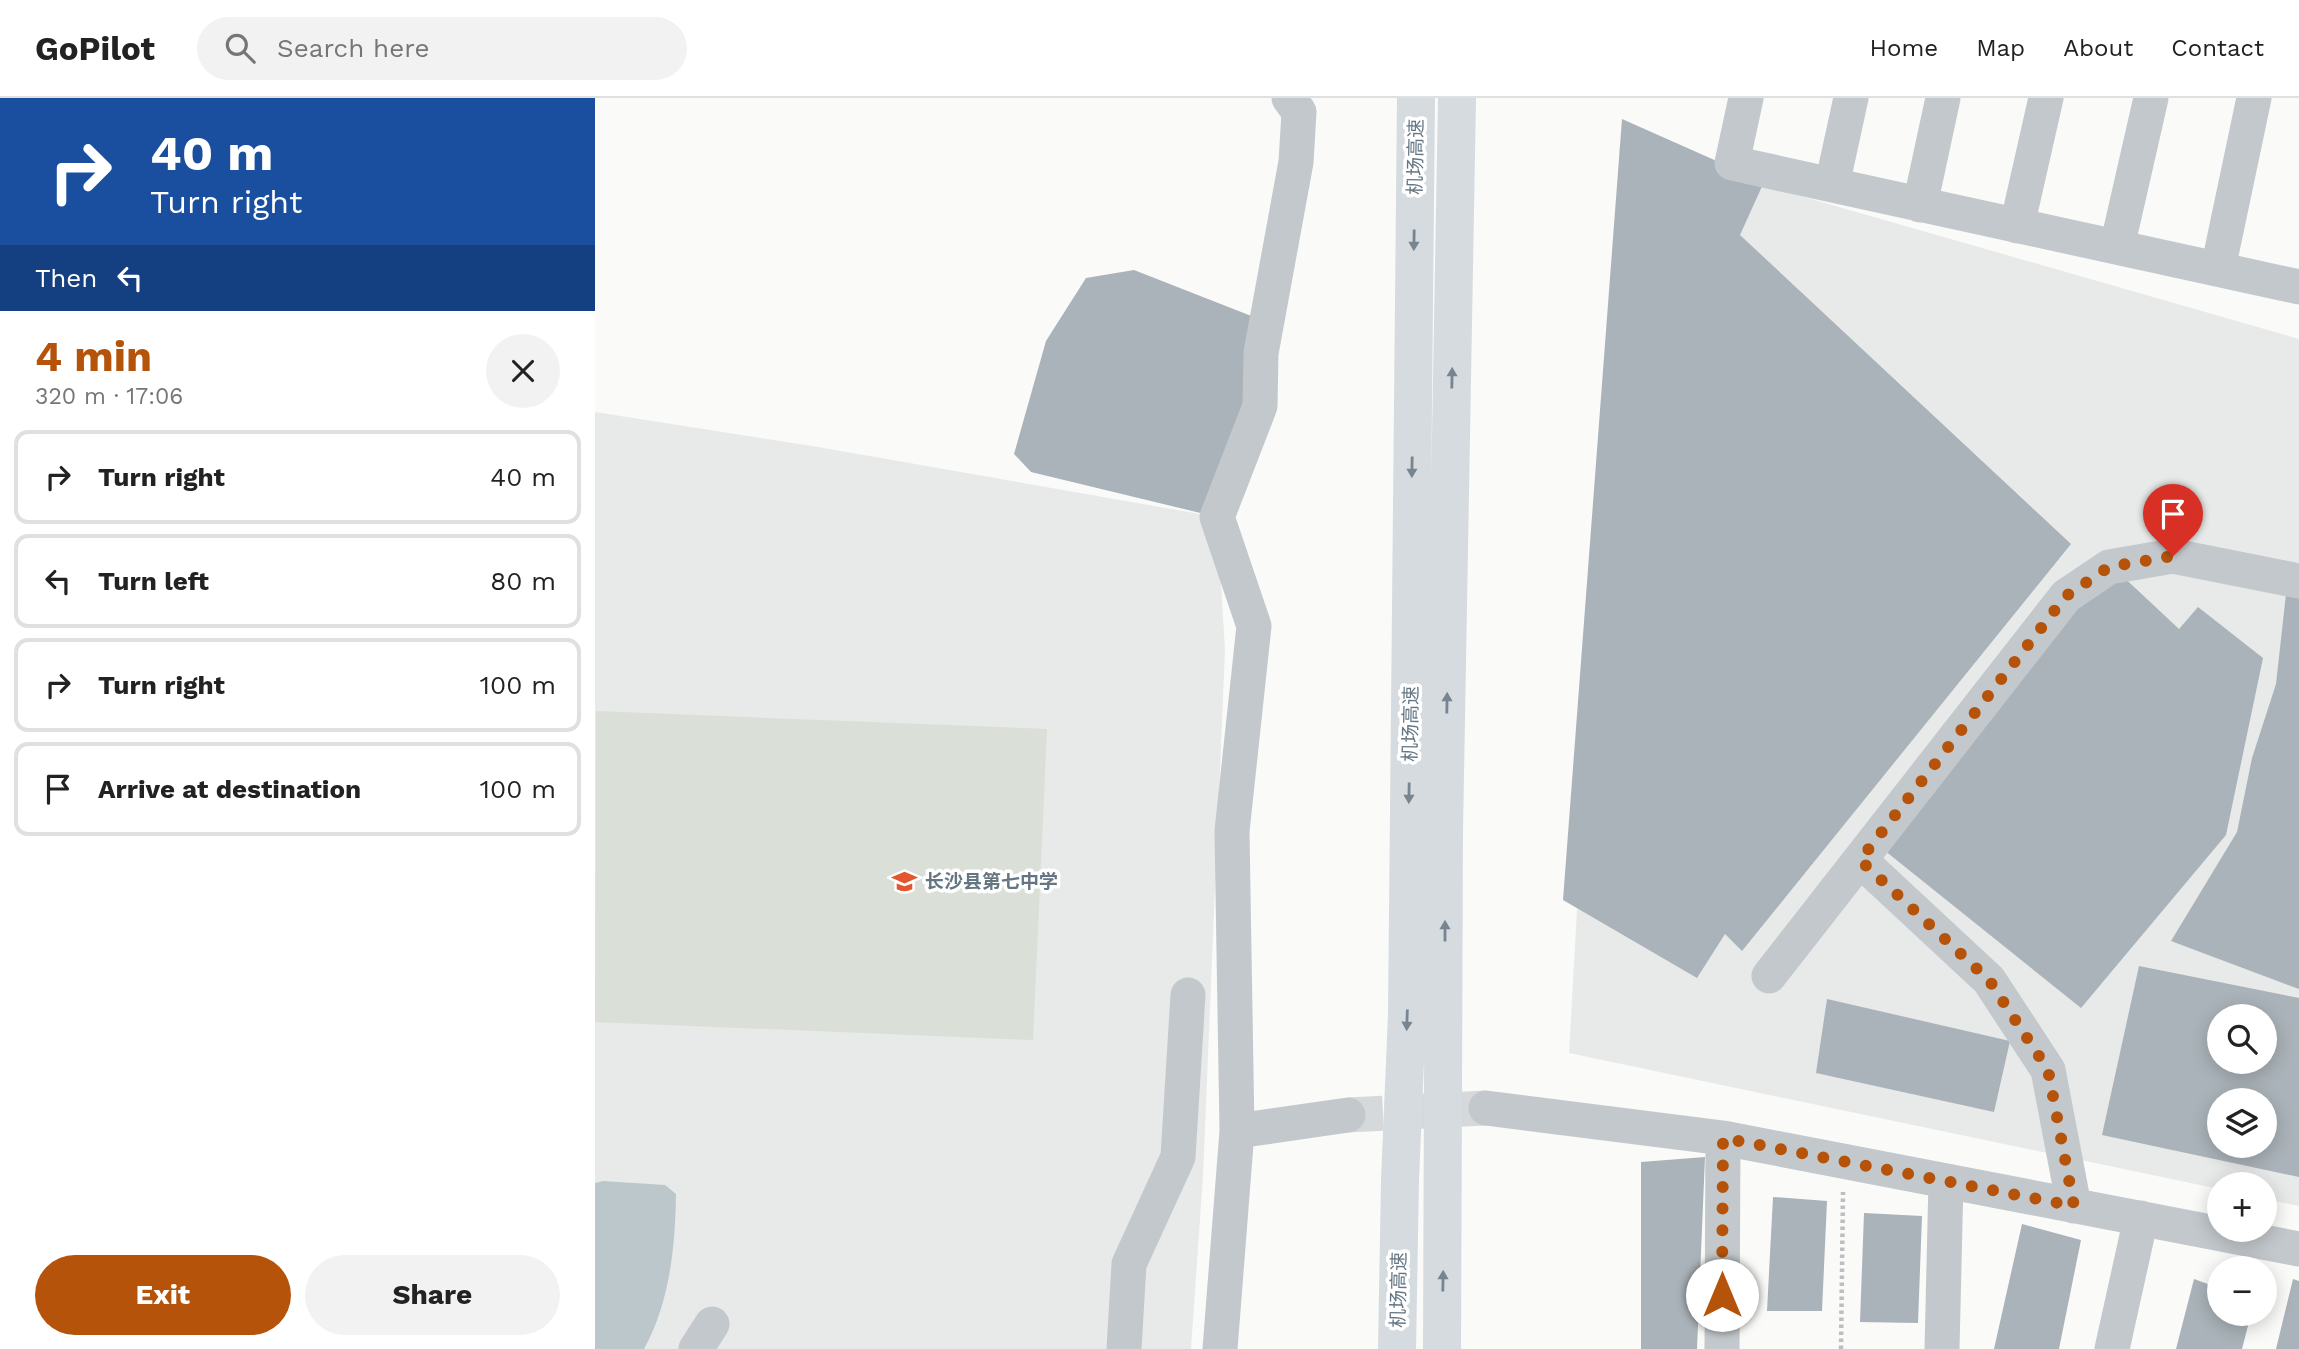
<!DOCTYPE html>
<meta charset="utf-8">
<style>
:root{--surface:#fff;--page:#f2f2f2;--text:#222;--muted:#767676;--line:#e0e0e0;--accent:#b45309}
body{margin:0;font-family:"Work Sans","Noto Sans SC",sans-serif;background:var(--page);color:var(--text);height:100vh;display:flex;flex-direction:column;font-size:26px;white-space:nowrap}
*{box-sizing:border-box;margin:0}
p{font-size:23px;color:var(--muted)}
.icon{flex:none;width:38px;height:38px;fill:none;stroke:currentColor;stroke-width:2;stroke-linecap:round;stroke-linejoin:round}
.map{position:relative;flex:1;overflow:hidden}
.side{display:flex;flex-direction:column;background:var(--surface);width:595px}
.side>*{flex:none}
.guide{background:#1a4fa0;color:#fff;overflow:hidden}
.buttons{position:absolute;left:1612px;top:906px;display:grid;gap:14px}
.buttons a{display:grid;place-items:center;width:70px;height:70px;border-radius:50%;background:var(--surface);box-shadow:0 4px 18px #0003;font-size:35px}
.pin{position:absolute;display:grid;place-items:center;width:60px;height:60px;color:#fff;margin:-72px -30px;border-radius:50% 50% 50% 0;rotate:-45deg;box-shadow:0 0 7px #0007}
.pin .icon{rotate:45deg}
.me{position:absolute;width:77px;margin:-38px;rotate:0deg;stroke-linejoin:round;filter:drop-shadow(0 0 5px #0008)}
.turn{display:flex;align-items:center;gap:24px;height:147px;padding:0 35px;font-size:32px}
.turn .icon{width:91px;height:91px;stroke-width:2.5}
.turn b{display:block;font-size:49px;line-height:60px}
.then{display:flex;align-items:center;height:66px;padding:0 35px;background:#0003;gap:14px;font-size:26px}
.round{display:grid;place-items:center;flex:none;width:74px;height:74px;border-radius:37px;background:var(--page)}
.head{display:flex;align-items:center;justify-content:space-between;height:119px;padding:0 35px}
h1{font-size:42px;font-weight:700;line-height:52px;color:var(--accent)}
.action{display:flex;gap:14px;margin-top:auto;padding:14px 35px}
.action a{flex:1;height:80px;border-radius:42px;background:var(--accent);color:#fff;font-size:28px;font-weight:700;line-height:80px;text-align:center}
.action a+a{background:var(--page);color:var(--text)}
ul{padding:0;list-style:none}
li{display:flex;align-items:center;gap:21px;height:94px;margin:0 14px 10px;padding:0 21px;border:4px solid var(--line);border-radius:14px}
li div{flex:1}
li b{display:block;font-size:26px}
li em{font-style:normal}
header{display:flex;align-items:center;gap:42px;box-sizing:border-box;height:98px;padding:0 35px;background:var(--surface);border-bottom:2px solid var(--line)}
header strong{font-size:33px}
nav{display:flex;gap:38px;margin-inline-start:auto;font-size:24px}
.search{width:490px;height:63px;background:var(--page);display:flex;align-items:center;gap:18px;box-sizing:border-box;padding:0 24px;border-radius:38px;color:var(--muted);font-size:26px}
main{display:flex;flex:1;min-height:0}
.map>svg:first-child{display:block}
.built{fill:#e8e9e9;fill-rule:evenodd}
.green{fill:#dadfd7}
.water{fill:#bbc7cb}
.building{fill:#aab3b9;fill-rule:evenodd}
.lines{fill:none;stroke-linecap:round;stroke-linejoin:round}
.minor-tunnel{stroke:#d5d9db;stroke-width:35;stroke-dasharray:35 18;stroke-linecap:butt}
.path{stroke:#bbbfc2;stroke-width:4.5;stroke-dasharray:3.5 3.5;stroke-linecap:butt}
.minor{stroke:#c3c8cc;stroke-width:35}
.highway{stroke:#d6dbdf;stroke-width:38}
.oneway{fill:#768591}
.route{stroke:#b45309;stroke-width:12;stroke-dasharray:0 21.6}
.labels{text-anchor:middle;stroke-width:7;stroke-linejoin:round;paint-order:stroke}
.street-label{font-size:19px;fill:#657683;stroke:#fff}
.poi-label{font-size:19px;font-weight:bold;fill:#657683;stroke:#fff;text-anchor:start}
</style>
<header>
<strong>GoPilot</strong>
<div class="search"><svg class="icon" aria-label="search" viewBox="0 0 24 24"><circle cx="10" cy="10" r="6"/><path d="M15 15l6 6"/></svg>Search here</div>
<nav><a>Home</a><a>Map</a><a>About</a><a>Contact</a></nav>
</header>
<main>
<section class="side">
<div class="guide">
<div class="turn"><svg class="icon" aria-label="right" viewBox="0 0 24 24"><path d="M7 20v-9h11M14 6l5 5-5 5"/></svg><div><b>40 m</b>Turn right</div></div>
<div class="then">Then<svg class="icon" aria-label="left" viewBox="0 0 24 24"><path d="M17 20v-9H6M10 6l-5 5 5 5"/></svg></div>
</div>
<div class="head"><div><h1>4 min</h1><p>320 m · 17:06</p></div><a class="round"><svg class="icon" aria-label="close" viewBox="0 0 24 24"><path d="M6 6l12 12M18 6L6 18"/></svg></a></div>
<ul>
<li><svg class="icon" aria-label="right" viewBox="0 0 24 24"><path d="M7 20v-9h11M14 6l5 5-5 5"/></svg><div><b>Turn right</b></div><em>40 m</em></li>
<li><svg class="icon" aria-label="left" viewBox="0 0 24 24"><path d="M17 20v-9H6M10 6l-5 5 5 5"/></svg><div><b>Turn left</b></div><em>80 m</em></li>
<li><svg class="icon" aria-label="right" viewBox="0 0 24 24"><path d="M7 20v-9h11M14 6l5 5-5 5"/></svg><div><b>Turn right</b></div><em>100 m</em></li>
<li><svg class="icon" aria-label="arrive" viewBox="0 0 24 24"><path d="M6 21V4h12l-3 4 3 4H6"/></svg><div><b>Arrive at destination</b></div><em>100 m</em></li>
</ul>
<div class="action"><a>Exit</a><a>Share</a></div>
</section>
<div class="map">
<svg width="1704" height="1251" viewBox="0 0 1704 1251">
<rect width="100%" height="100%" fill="#fafaf8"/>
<path class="built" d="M1025,46L1704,241V1108L1670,1101V1087H1624V1091L974,955ZM1624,919H1670V964H1624ZM1624,1003H1670V1048H1624Z
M0,314L223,349L622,419L630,552L608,1078L596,1251H0Z"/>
<path class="green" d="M1,613L452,631L438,942L0,924Z"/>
<path class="water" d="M8,1083L70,1087L81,1096C80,1150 75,1203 49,1251H0V1085Z"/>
<path class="building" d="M1027,21L1169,84L1145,137L1476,446L1147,853L1130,836L1102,880L968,802Z
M539,172L664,221L666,255L622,419L436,374L419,356L451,243L491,180Z
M1506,458L1584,531L1603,509L1668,560L1631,737L1486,910L1279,744Z
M1692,487L1704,489V891L1576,843L1642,734L1657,660L1681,586Z
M1544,868L1704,900V1079L1507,1037ZM1624,919H1670V964H1624ZM1624,1003H1670V1048H1624Z
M1232,901L1415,943L1399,1014L1221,975Z
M1110,1059L1102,1251H1046V1064Z
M1178,1099L1232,1103L1227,1213H1172Z
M1269,1115L1327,1118L1323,1225L1265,1224Z
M1427,1126L1486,1142L1464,1251H1399Z
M1599,1181L1624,1190V1216H1656L1647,1251H1581Z
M1698,1181L1704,1183V1251H1681Z"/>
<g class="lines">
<path class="minor-tunnel" d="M753,1017L891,1010"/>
<path class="path" d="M1246,1251L1248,1094"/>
<path class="minor" d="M1151,0L1137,65L1704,189
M1237,87L1256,0
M1325,107L1348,0
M1422,128L1451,0
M1522,149L1556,0
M1623,171L1659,0
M1265,762L1394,882L1453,972L1479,1108
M1174,878L1471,498L1514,469L1578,458L1704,483
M891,1010L1128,1040L1704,1151
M642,1033L753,1017
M101,1251L117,1226
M529,1251L534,1166L583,1059L593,897
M625,1251L642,1033L637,733L659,528L622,419L665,308L666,255L701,64L704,14L694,0
M1127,1251L1128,1040
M1347,1251L1351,1083
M1517,1251L1546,1120"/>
<path class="highway" d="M802,1251L805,1082L812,917L821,0
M847,1251L849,733L862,0"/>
</g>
<defs><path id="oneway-solid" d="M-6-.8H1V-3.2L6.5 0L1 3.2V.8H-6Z" transform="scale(1.75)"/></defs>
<g class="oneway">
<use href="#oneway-solid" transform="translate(819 142) rotate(91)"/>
<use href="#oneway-solid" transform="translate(857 280) rotate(-89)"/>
<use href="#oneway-solid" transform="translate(817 369) rotate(91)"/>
<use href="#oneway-solid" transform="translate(852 605) rotate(-89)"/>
<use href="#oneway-solid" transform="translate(814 695) rotate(91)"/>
<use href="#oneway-solid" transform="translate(850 833) rotate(-90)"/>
<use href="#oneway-solid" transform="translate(812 922) rotate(92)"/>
<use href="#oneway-solid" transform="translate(848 1183) rotate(-89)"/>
</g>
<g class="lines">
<path class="route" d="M1127,1197L1128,1040L1479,1108L1453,972L1394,882L1265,762L1471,498L1514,469L1578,458"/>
</g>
<defs>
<symbol id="school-bare" viewBox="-9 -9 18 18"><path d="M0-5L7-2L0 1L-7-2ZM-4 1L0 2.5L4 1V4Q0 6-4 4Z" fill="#e4572e" stroke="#fff" stroke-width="2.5" paint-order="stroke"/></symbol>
</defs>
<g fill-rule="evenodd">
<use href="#school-bare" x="292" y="766" width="35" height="35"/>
</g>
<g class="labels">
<g class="street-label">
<text transform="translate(820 59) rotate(-89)" y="7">机场高速</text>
<text transform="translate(815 626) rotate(-89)" y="7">机场高速</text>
<text transform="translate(803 1192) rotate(-89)" y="7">机场高速</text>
</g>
<g class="poi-label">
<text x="330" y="790">长沙县第七中学</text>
</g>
</g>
</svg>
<div class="buttons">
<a><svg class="icon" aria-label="search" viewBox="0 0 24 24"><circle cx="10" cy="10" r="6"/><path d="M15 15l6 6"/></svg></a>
<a><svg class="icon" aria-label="layers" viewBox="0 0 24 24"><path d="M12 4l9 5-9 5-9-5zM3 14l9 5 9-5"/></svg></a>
<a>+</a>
<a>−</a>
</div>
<div class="pin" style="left:1578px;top:458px;background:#d93025"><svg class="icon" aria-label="arrive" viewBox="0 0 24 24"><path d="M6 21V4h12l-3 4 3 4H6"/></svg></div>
<svg class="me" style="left:1127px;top:1197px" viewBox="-20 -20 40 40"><circle r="19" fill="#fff"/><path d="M0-13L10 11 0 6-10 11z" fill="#b45309"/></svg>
</div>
</main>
